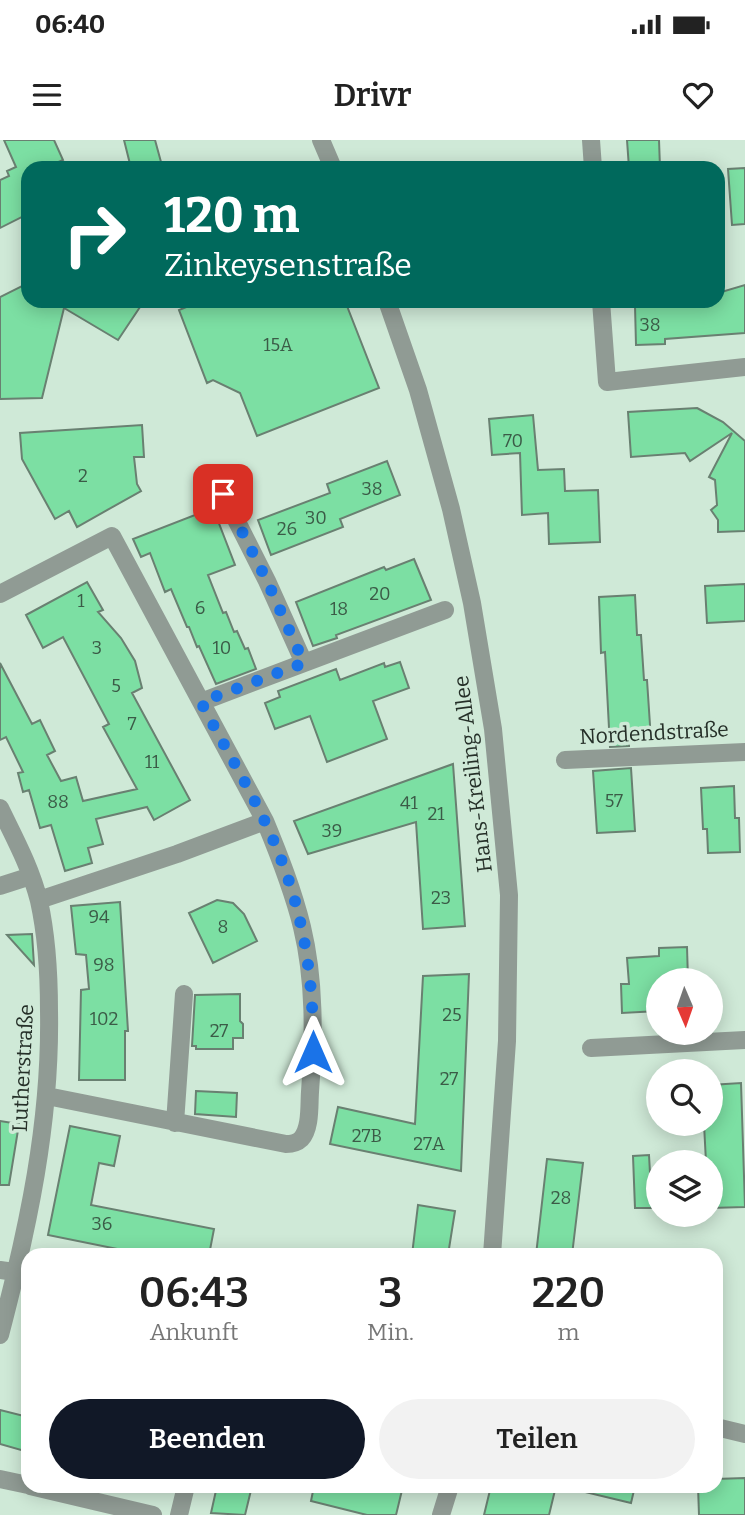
<!DOCTYPE html>
<html lang="de">
<meta charset="utf-8">
<style>
:root{--surface:#fff;--page:#f2f2f2;--text:#222;--muted:#767676;--accent:#111827}
body{margin:0;font-family:Bitter,serif;background:var(--page);color:var(--text);height:100vh;display:flex;flex-direction:column;font-size:26px;white-space:nowrap}
*{box-sizing:border-box;margin:0}
p{font-size:23px;color:var(--muted)}
.icon{flex:none;width:38px;height:38px;fill:none;stroke:currentColor;stroke-width:2;stroke-linecap:round;stroke-linejoin:round}
.map{position:relative;flex:1;overflow:hidden}
.sheet{position:absolute;left:21px;top:1108px;width:702px;height:245px;display:flex;flex-direction:column;background:var(--surface);border-radius:21px;box-shadow:0 4px 18px #0003}
.sheet>*{flex:none}
.hud{position:absolute;left:21px;top:21px;width:704px;height:147px;border-radius:21px;box-shadow:0 4px 18px #0003;background:#00695c;color:#fff;overflow:hidden}
.needle{width:46px;rotate:178deg}
.fabs{position:absolute;left:646px;top:828px;display:grid;gap:14px}
.fabs a{display:grid;place-items:center;width:77px;height:77px;border-radius:50%;background:var(--surface);box-shadow:0 4px 18px #0003;font-size:35px}
.pin{position:absolute;display:grid;place-items:center;width:60px;height:60px;color:#fff;margin:-30px;border-radius:14px;box-shadow:0 4px 10px #0006}
.me{position:absolute;width:77px;margin:-38px;rotate:0deg;stroke-linejoin:round;filter:drop-shadow(0 0 5px #0008)}
.turn{display:flex;align-items:center;gap:24px;height:147px;padding:0 28px;font-size:32px}
.turn .icon{width:91px;height:91px;stroke-width:2.5}
.turn b{display:block;font-size:49px;line-height:60px}
.eta{display:flex;justify-content:space-evenly;align-items:center;height:119px;text-align:center}
.eta b{font-size:42px;font-weight:600;line-height:49px}
.action{display:flex;gap:14px;margin-top:auto;padding:14px 28px}
.action a{flex:1;height:80px;border-radius:42px;background:var(--accent);color:#fff;font-size:28px;font-weight:600;line-height:80px;text-align:center}
.action a+a{background:var(--page);color:var(--text)}
.status{display:flex;justify-content:space-between;align-items:center;height:49px;padding:0 35px;background:var(--surface);direction:ltr}
.status svg{height:19px;fill:currentColor}
header{display:flex;justify-content:space-between;align-items:center;height:91px;padding:0 28px;background:var(--surface);font-size:32px;font-weight:600}
.map>svg:first-child{display:block}
.building{fill:#7cdfa3;stroke:#698071;stroke-width:2}
.lines{fill:none;stroke-linecap:round;stroke-linejoin:round}
.minor{stroke:#909b94;stroke-width:18}
.tertiary{stroke:#909b94;stroke-width:18}
.route{stroke:#1a73e8;stroke-width:12;stroke-dasharray:0 21.6}
.labels{text-anchor:middle;stroke-width:7;stroke-linejoin:round;paint-order:stroke}
.number-label{font-size:18px;fill:#3b5b47}
.street-label{font-size:21px;fill:#252f28;stroke:#cfe9d7}
</style>
<div class="status"><b>06:40</b><svg viewBox="0 0 49 12"><path d="M0 12V9h3v3zM5 12V6h3v6zM10 12V3h3v9zM15 12V0h3v12zM26 1h20v11H26zM47 4h2v5h-2z"/></svg></div>
<header><svg class="icon" aria-label="menu" viewBox="0 0 24 24"><path d="M4 6h16M4 12h16M4 18h16"/></svg>Drivr<svg class="icon" aria-label="heart" viewBox="0 0 24 24"><path d="M12 20l-8-8c-3-5 5-10 8-4 3-6 11-1 8 4z"/></svg></header>
<div class="map">
<svg width="745" height="1375" viewBox="0 0 745 1375">
<rect width="100%" height="100%" fill="#cfe9d7"/>
<path class="building" d="M4,0H54L63,20L45,28H28V74L0,88V40L9,36L7,31L16,27Z
M124,0H155L161,22L131,28Z
M627,0H659L660,28H629Z
M745,28V84L732,85L728,29Z
M28,143V161H144L118,200L64,168L42,258L0,259V157Z
M745,145V193L665,199V204L636,205L635,166L643,165V161H718V153Z
M201,161H345L379,248L257,296L240,253L213,240L207,243L179,170Z
M697,268L723,282L745,301V391L718,392V380L711,370L717,365L715,340L709,337L732,293L690,321L685,313L631,317L628,272Z
M533,275L538,330L564,329L565,351L598,350L600,402L549,404L548,373L522,375L520,313L492,315L489,279Z
M142,285L144,317H134L137,344L141,351L77,387L69,371L55,379L22,319L20,293Z
M387,321L400,355L340,379L343,387L271,415L258,380L330,353L327,344Z
M213,368L235,425L208,435L223,473L226,472L234,492L237,491L245,509L248,508L256,529L216,544L199,506L197,507L189,487H187L171,449L165,452L150,413L141,417L133,399Z
M414,419L431,460L336,495L337,498L313,506L296,462L384,427L386,430Z
M87,442L103,470L98,472L121,498L135,521L142,548L132,553L190,660L154,680L147,667L96,679L103,704L88,708L92,723L65,731L51,685L40,688L29,650L23,652L18,633L23,632L6,597L0,600V523L32,584L40,580L55,611L47,615L61,641L76,637L83,661L137,649L103,587L109,584L63,497L43,508L26,475Z
M745,444V481L707,483L705,446Z
M635,455L637,495H641L644,540H647L651,600L629,601V606L610,607L605,512L601,513L599,457Z
M400,522L409,548L373,561L387,599L327,622L310,576L275,589L265,563L280,557L278,551L336,529L340,540L384,523L385,527Z
M453,624L465,786L423,789L416,682L308,714L294,681Z
M631,628L635,691L597,693L593,631Z
M734,646L735,678H739L740,712L708,713L707,689H703L701,648Z
M217,760L233,763L244,774L257,801L213,823L189,773Z
M120,762L128,891H125V940H79L81,850L89,849L86,815L76,814L71,766Z
M32,794L34,825L7,795Z
M687,807L688,840H658V871L622,873L621,844H629L627,818L659,816V808Z
M469,834L461,1031L330,1004L338,967L415,984L423,836Z
M240,854V881L243,884V898H233V909H196V906H192L195,855Z
M741,943L745,1067L710,1068V1022H706L704,984H710V945Z
M196,951L237,953L236,977L195,974Z
M0,981L19,984L9,1045H0Z
M70,986L120,996L114,1026L99,1023L91,1065L214,1089L209,1115H147L48,1095Z
M649,1015L652,1068H635L633,1016Z
M547,1019L583,1023L572,1115H536Z
M418,1065L455,1071L448,1115H412Z
M0,1270L28,1277V1312L0,1304Z
M745,1338V1375H699L698,1346H716V1339Z
M217,1346H252L245,1375L211,1373Z
M314,1346H403L396,1375H367L311,1361Z
M491,1346H556L549,1375H484Z
M585,1346H635L631,1363L585,1352Z"/>
<g class="lines">
<path class="minor" d="M591,0L593,28
M601,161L607,242L745,227
M223,354L267,441L304,523L445,470
M0,454L112,396L265,681C279,715 293,750 302,787C315,841 314,897 310,952C309,965 311,988 301,999C297,1003 291,1004 286,1004L47,956
M201,562L304,523
M565,620L745,612
M0,668C14,697 31,728 39,761C47,797 49,834 49,871C51,982 28,1088 0,1195
M0,746L31,736
M39,760L177,714L265,681
M591,908L745,900
M175,983L184,854
M0,1130L28,1134
M716,1287L745,1294
M0,1339L28,1345
M30,1346L153,1375
M179,1375L186,1346"/>
<path class="tertiary" d="M321,0L333,28
M387,161L418,250L451,369L472,463L493,589L509,755L507,901L492,1115
M441,1375L450,1346"/>
</g>
<g class="lines">
<path class="route" d="M223,354L267,441L304,523L201,562C228,614 260,664 281,719C305,781 314,845 313,912"/>
</g>
<g class="labels">
<g class="number-label">
<text x="650" y="191">38</text>
<text x="278" y="211">15A</text>
<text x="513" y="307">70</text>
<text x="83" y="342">2</text>
<text x="372" y="355">38</text>
<text x="316" y="384">30</text>
<text x="287" y="395">26</text>
<text x="380" y="460">20</text>
<text x="81" y="467">1</text>
<text x="200" y="474">6</text>
<text x="339" y="475">18</text>
<text x="97" y="514">3</text>
<text x="222" y="514">10</text>
<text x="116" y="552">5</text>
<text x="132" y="590">7</text>
<text x="152" y="628">11</text>
<text x="614" y="667">57</text>
<text x="58" y="668">88</text>
<text x="409" y="669">41</text>
<text x="436" y="680">21</text>
<text x="332" y="697">39</text>
<text x="441" y="764">23</text>
<text x="99" y="783">94</text>
<text x="223" y="793">8</text>
<text x="104" y="831">98</text>
<text x="452" y="881">25</text>
<text x="104" y="885">102</text>
<text x="219" y="897">27</text>
<text x="449" y="945">27</text>
<text x="367" y="1002">27B</text>
<text x="429" y="1010">27A</text>
<text x="561" y="1064">28</text>
<text x="102" y="1090">36</text>
</g>
<g class="street-label">
<text transform="translate(654 593) rotate(-3)" y="7">Nordendstraße</text>
<text transform="translate(473 634) rotate(-97)" y="7">Hans-Kreiling-Allee</text>
<text transform="translate(23 928) rotate(-87)" y="7">Lutherstraße</text>
</g>
</g>
</svg>
<div class="fabs">
<a><svg class="needle" viewBox="-14 -14 28 28"><path d="M0-13l5 13h-10z" fill="#e53935"/><path d="M0 13l5-13h-10z" fill="#767676"/></svg></a>
<a><svg class="icon" aria-label="search" viewBox="0 0 24 24"><circle cx="10" cy="10" r="6"/><path d="M15 15l6 6"/></svg></a>
<a><svg class="icon" aria-label="layers" viewBox="0 0 24 24"><path d="M12 4l9 5-9 5-9-5zM3 14l9 5 9-5"/></svg></a>
</div>
<div class="pin" style="left:223px;top:354px;background:#d93025"><svg class="icon" aria-label="arrive" viewBox="0 0 24 24"><path d="M6 21V4h12l-3 4 3 4H6"/></svg></div>
<svg class="me" style="left:313px;top:912px" viewBox="-20 -20 40 40"><path d="M0-17L14 15 0 8-14 15z" fill="#1a73e8" stroke="#fff" stroke-width="4"/></svg>
<div class="hud">
<div class="turn"><svg class="icon" aria-label="right" viewBox="0 0 24 24"><path d="M7 20v-9h11M14 6l5 5-5 5"/></svg><div><b>120 m</b>Zinkeysenstraße</div></div>
</div>
<section class="sheet">
<div class="eta">
<div><b>06:43</b><p>Ankunft</p></div>
<div><b>3</b><p>Min.</p></div>
<div><b>220</b><p>m</p></div>
</div>
<div class="action"><a>Beenden</a><a>Teilen</a></div>
</section>
</div>
